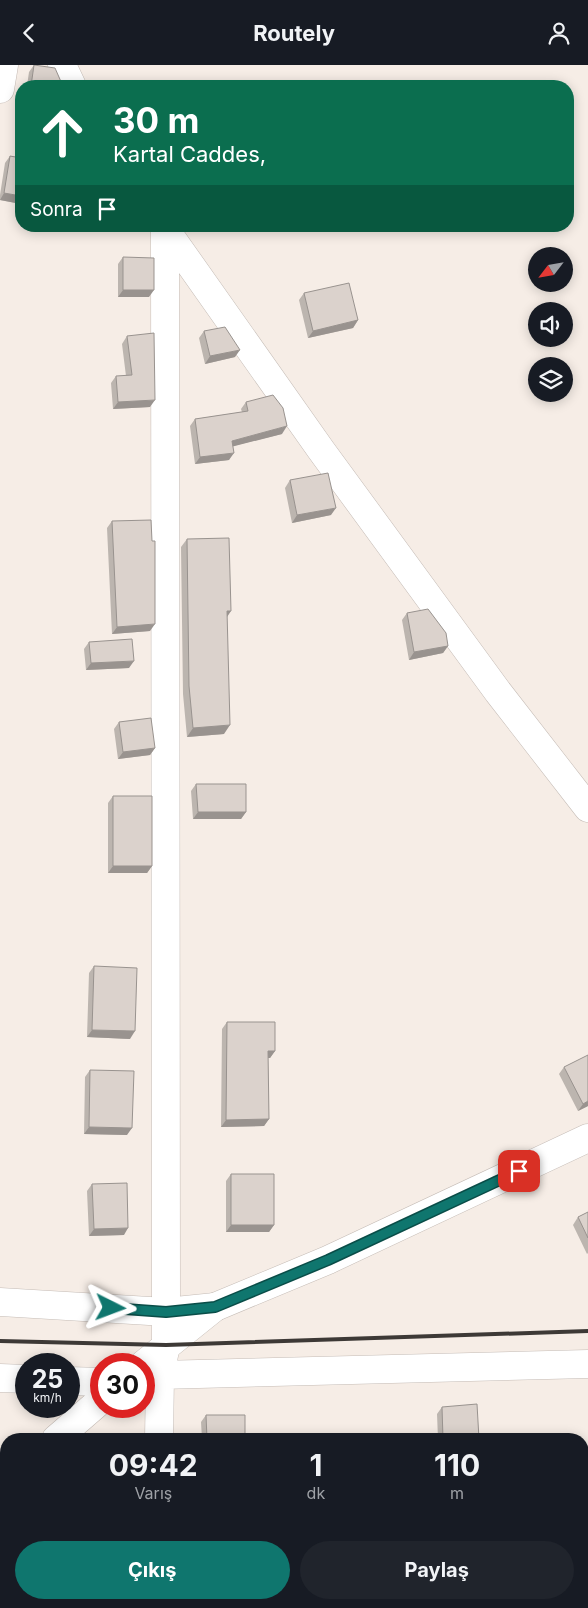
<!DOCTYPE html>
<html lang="tr">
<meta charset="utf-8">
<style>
:root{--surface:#171b24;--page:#20242c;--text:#f1f3f6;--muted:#9ea1a6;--accent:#0f766e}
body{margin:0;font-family:Inter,sans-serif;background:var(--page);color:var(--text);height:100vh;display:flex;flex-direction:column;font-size:19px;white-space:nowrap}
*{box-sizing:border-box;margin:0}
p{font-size:16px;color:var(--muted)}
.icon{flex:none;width:28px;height:28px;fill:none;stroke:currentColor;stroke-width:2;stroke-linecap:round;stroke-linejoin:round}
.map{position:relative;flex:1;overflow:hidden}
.side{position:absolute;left:0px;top:1368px;width:589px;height:176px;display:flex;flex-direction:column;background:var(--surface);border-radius:20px 20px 0 0;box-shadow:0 2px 12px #0003}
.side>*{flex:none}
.top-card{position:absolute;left:15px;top:15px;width:559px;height:152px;border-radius:20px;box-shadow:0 2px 12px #0003;background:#0b6e4f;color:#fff;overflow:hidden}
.needle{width:32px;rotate:239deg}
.buttons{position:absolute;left:528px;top:182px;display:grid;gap:10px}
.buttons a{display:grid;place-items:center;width:45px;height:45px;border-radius:50%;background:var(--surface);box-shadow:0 2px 12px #0003;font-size:25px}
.speed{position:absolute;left:15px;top:1288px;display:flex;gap:10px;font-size:25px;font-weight:700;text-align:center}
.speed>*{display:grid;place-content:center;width:65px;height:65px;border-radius:50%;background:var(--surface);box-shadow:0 2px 12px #0003;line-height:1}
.speed small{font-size:12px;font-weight:400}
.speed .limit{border:8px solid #d22;background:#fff;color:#111}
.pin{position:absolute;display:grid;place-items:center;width:42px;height:42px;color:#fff;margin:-21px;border-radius:10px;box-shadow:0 2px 8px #0006}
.me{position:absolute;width:55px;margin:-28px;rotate:93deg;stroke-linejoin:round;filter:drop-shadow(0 0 4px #0008)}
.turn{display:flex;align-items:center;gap:18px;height:105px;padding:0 15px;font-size:22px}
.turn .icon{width:65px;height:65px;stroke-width:2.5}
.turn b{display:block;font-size:35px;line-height:42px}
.then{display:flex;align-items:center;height:48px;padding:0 15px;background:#0003;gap:10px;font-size:19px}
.eta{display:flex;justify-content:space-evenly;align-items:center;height:85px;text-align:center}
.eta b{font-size:30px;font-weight:700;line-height:35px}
.cta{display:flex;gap:10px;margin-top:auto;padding:10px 15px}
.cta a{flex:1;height:58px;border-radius:30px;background:var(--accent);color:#fff;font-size:20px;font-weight:700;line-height:58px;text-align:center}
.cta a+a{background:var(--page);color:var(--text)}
header{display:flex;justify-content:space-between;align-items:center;height:65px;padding:0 15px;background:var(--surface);font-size:22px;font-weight:700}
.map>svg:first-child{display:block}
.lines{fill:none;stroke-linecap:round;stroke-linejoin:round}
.minor-casing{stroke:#c5bcb6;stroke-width:29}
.secondary-casing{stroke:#c5bcb6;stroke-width:29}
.minor{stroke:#fff;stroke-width:28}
.secondary{stroke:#fff;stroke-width:28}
.rail{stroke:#3d3936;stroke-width:4}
.wall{fill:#bcb5af}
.shaded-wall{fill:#99938f}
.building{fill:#dbd2cc;stroke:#99938f}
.route-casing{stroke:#0a4d48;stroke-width:12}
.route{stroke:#0f766e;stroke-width:9}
</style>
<header><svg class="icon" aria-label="back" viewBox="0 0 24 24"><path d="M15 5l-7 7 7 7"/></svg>Routely<svg class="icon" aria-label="person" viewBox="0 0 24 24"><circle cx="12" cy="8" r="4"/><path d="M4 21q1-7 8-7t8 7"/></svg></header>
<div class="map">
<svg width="588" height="1543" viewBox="0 0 588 1543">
<rect width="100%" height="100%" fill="#f6ede6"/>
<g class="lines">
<defs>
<path id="minor" d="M62,0L72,21
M0,24L4,0
M163,161L321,385L498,627L588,743
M0,1237L166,1247L215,1242
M160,1310L588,1299
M0,1313L26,1314
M69,1316L101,1317
M159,1374L160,1310L166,1280V1247L165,163
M157,1543V1538"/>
<path id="secondary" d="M144,1299L215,1242L328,1195L588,1073
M56,1374L101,1335
M0,1421L6,1416"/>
</defs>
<use href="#minor" class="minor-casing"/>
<use href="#secondary" class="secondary-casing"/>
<use href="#minor" class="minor"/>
<use href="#secondary" class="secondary"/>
<path class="rail" d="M0,1276L166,1280L588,1266"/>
</g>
<path class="wall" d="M34,0L62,21H27L29,7Z
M10,91L21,93V139L0,135V130L5,98Z
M123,192L149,232H118V199Z
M304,228L358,255L353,263L308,273L299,235Z
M204,266L235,292L205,299L199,273Z
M127,271L150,342L113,344L111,318L116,311H126L122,279Z
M246,337L282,369L233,381L229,395L195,399L190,361L195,354L242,347L241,344Z
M290,415L331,450L292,458L285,423Z
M112,456L150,566L112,569L107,463Z
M187,474L224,669L187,672L183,629L181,482Z
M407,548L448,581L443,588L409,595L402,555Z
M89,577L129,603L86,605L84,584Z
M119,657L155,683L150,690L118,694L114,664Z
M196,719L246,747L241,754H193L191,726Z
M113,731L152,801L147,808H108V738Z
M94,901L130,974L87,972L89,908Z
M227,957L275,986L270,993H268L269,1054L264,1061L221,1062L222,964Z
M564,1002L588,1041L578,1046L559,1009Z
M90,1005L127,1070L84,1069L85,1012Z
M231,1109L274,1160L269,1167H226V1116Z
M92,1119L124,1170L89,1171L87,1126Z
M588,1147V1188L587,1189L573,1160L578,1152Z
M442,1342L479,1374H438L437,1349Z
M206,1350L245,1374H202L201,1357Z
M6,1456V1469L1,1464Z"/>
<path class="shaded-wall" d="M568,126H572L568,131Z
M4,128L21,131V139L0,135Z
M123,225H154L149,232H118Z
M358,255L353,263L308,273L313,266Z
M240,285L235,292L205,299L210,291Z
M155,335L150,342L113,344L118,337Z
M287,361L282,369L227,383L232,376Z
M234,388L229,395L195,399L200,392Z
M336,443L331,450L292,458L297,450Z
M227,546H231L225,555Z
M155,559L150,566L112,569L117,562Z
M448,581L443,588L409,595L414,587Z
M134,596L129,603L86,605L91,598Z
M230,660L224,669L187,672L193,663Z
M155,683L150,690L118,694L123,687Z
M198,747H246L241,754H193Z
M113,801H152L147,808H108Z
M92,965L135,966L130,974L87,972Z
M268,986H275L270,993H263Z
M588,1036V1041L578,1046L583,1039Z
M269,1054L264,1061L221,1062L226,1055Z
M89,1062L132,1063L127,1070L84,1069Z
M231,1160H274L269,1167H226Z
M128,1163L124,1170L89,1171L94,1164Z
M0,1531L6,1532V1538H21L18,1542L0,1539Z"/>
<path class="building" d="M34,0L55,3L62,19V21H31Z
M10,91L21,93V131L4,128Z
M569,94L572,126H568V95Z
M123,192L154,193V225H123Z
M349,218L358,255L313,266L304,228Z
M225,262L240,285L210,291L204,266Z
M154,268L155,335L118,337L116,311L132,310L127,271Z
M273,330L283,343L287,361L232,376L234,388L200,392L195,354L248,346L246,337Z
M328,408L336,443L297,450L290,415Z
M151,455L152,476H155V559L117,562L112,456Z
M229,473L231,546H227L230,660L193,663L189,621L187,474Z
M428,544L446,568L448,581L414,587L407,548Z
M132,574L134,596L91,598L89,577Z
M151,653L155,683L123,687L119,657Z
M196,719H246V747H198Z
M113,731H152V801H113Z
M94,901L137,903L135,966L92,965Z
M227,957H275V986H268L269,1054L226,1055Z
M588,990V1036L583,1039L564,1002Z
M90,1005L134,1006L132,1063L89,1062Z
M231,1109H274V1160H231Z
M127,1118L128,1163L94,1164L92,1119Z
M588,1147V1173L578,1152Z
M477,1339L479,1374H443L442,1342Z
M206,1350H245V1374H207Z
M0,1501L6,1502V1532L0,1531Z"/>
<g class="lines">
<defs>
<path id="route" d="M111,1243L166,1247L215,1242L328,1195L519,1106"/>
</defs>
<use href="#route" class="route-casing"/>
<use href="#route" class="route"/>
</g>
</svg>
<div class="buttons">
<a><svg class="needle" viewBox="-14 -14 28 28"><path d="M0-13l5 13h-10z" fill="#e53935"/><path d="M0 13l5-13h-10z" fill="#9ea1a6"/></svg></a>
<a><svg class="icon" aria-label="sound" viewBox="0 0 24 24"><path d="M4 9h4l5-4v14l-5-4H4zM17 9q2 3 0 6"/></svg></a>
<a><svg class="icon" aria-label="layers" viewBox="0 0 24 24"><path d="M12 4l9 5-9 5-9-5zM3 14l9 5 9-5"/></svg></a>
</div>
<div class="speed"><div>25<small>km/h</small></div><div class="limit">30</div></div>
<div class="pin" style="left:519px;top:1106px;background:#d93025"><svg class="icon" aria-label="arrive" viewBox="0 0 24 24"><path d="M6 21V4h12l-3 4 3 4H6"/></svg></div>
<svg class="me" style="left:111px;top:1243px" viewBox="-20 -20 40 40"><path d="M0-17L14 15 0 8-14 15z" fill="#0f766e" stroke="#fff" stroke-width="4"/></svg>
<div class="top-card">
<div class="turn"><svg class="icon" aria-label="ahead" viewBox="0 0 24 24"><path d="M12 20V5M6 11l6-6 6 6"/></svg><div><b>30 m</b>Kartal Caddes,</div></div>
<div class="then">Sonra<svg class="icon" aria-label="arrive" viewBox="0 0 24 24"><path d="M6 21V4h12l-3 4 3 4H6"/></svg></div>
</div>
<section class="side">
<div class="eta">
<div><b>09:42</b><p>Varış</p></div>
<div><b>1</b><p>dk</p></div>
<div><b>110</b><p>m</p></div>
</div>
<div class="cta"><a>Çıkış</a><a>Paylaş</a></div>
</section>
</div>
